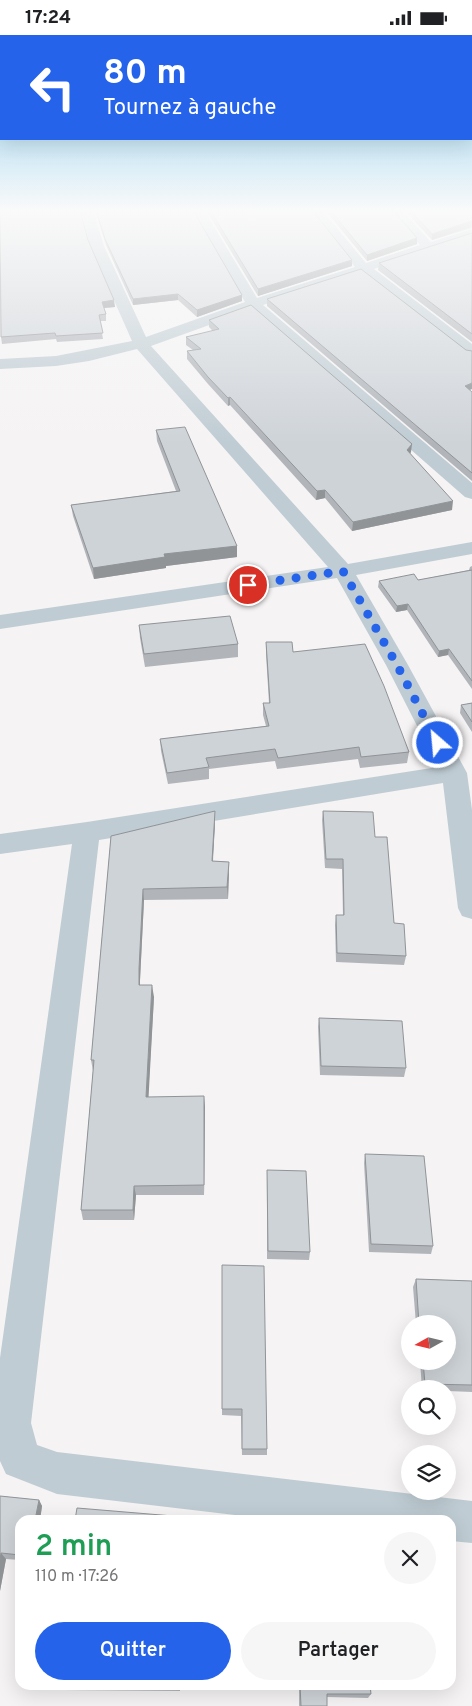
<!DOCTYPE html>
<html lang="fr">
<meta charset="utf-8">
<style>
:root{--surface:#fff;--page:#f6f6f6;--text:#202124;--muted:#757577;--accent:#2563eb}
body{margin:0;font-family:Overpass,sans-serif;background:var(--page);color:var(--text);height:100vh;display:flex;flex-direction:column;font-size:19px;white-space:nowrap}
*{box-sizing:border-box;margin:0}
p{font-size:16px;color:var(--muted)}
.icon{flex:none;width:28px;height:28px;fill:none;stroke:currentColor;stroke-width:2;stroke-linecap:round;stroke-linejoin:round}
.map{position:relative;flex:1;overflow:hidden}
.drawer{position:absolute;left:15px;top:1480px;width:441px;height:175px;display:flex;flex-direction:column;background:var(--surface);border-radius:15px;box-shadow:0 5px 20px #0002}
.drawer>*{flex:none}
.banner{position:absolute;left:0px;top:0px;width:472px;height:105px;box-shadow:0 5px 20px #0002;background:#2563eb;color:#fff;overflow:hidden}
.needle{width:32px;rotate:262deg}
.buttons{position:absolute;left:401px;top:1280px;display:grid;gap:10px}
.buttons a{display:grid;place-items:center;width:55px;height:55px;border-radius:50%;background:var(--surface);box-shadow:0 5px 20px #0002;font-size:25px}
.pin{position:absolute;display:grid;place-items:center;width:42px;height:42px;color:#fff;margin:-21px;border:2px solid #fff;border-radius:50%;box-shadow:0 1px 5px #0007}
.me{position:absolute;width:55px;margin:-28px;rotate:333deg;stroke-linejoin:round;filter:drop-shadow(0 0 4px #0008)}
.turn{display:flex;align-items:center;gap:18px;height:105px;padding:0 20px;font-size:22px}
.turn .icon{width:65px;height:65px;stroke-width:2.5}
.turn b{display:block;font-size:35px;line-height:42px}
.round{display:grid;place-items:center;flex:none;width:52px;height:52px;border-radius:26px;background:var(--page)}
.headline{display:flex;align-items:center;justify-content:space-between;height:85px;padding:0 20px}
h1{font-size:30px;font-weight:600;line-height:38px;color:#1e9e55}
.primary-button{display:flex;gap:10px;margin-top:auto;padding:10px 20px}
.primary-button a{flex:1;height:58px;border-radius:30px;background:var(--accent);color:#fff;font-size:20px;font-weight:600;line-height:58px;text-align:center}
.primary-button a+a{background:var(--page);color:var(--text)}
.status{display:flex;justify-content:space-between;align-items:center;height:35px;padding:0 25px;background:var(--surface);direction:ltr}
.status svg{height:14px;fill:currentColor}
.map>svg:first-child{display:block}
.lines{fill:none;stroke-linecap:round;stroke-linejoin:round}
.minor{fill:#bfccd3;fill-rule:evenodd}
.wall{fill:#b1b5ba}
.shaded-wall{fill:#909497}
.building{fill:#ced3d8;stroke:#909497}
.route{stroke:#2563eb;stroke-width:9;stroke-dasharray:0 16.2}
</style>
<div class="status"><b>17:24</b><svg viewBox="0 0 49 12"><path d="M0 12V9h3v3zM5 12V6h3v6zM10 12V3h3v9zM15 12V0h3v12zM26 1h20v11H26zM47 4h2v5h-2z"/></svg></div>
<div class="map">
<svg width="472" height="1671" viewBox="0 0 472 1671">
<rect width="100%" height="100%" fill="#f5f3f3"/>
<g class="lines">
<path class="minor" d="M81,175H93L104,211L146,302L245,267L192,175H204L257,263L355,232L309,175H322L366,228L420,210L389,175H402L431,207L472,194V202L374,234L472,309V322L466,320L361,238L263,270L472,448V464L465,462L251,275L151,311L348,529L472,507V519L356,540L408,630L467,738L472,775V884L462,881L458,873L443,748L99,805L31,1388L37,1410L57,1417L472,1466V1508L451,1506V1485H278L57,1459L6,1439L0,1426V1323L72,809L0,819V799L87,787L438,732L386,630L337,543L0,594V580L328,532L137,314L89,326L56,331L0,334V324L56,321L132,306L90,211Z"/>
</g>
<path class="wall" d="M95,175H193L242,260V266L197,282L178,265L133,270L106,210Z
M206,175H312L352,231L258,261Z
M325,175H393L417,203V209L367,226Z
M404,175H472V193L432,205Z
M472,198V307L378,235L379,228Z
M88,205L115,272L104,273L106,279V286H100L103,304L57,307L56,304L2,309L1,302Z
M267,264L466,315L470,355L472,357V446L267,271Z
M209,285L411,417L410,419L452,475L352,496L325,463L316,465L230,370L228,371L208,349L187,324V316L193,315L186,310V302L213,296L209,292Z
M156,395L237,511V522L166,531V533L94,544L73,481L71,470L176,456L157,406Z
M472,531V654L448,620L438,622L407,575L396,577L378,552L379,546L418,545L469,535L470,532Z
M139,590L238,609V622L145,632L140,603Z
M266,607L293,617L409,717L407,728L360,733L358,724L277,734L275,726L209,734V744L168,749L161,716L160,704L266,691L263,680V668H269L266,619Z
M472,668V697L460,678L461,670Z
M323,776L375,802L394,888L406,921L404,930L336,927L335,890L336,880H343L342,834L325,833L322,785Z
M215,788L213,826L229,827L228,864L144,865L140,945V950L154,962L148,1062L205,1071L204,1160H136L134,1185H83L81,1175L93,1036L91,1025L111,801Z
M319,983L406,1033L404,1042L320,1040L318,992Z
M365,1119L433,1211L431,1219L369,1217L364,1128Z
M267,1135L310,1217L309,1225L267,1224Z
M222,1230L267,1414V1420H242L241,1381L222,1380Z
M416,1244L472,1246V1357L448,1356V1354H422L420,1326H448V1289H416L413,1252Z
M0,1461L39,1465L42,1471L40,1485H20V1525L6,1524L0,1556Z
M59,1650H180V1656L63,1655L59,1651Z
M299,1650H370L371,1659L368,1663L327,1662V1671H299Z"/>
<path class="shaded-wall" d="M472,186L471,192L432,205V199Z
M417,203V209L367,226V220Z
M352,225V231L258,261V254Z
M178,259V265L133,270V264Z
M242,260V266L197,282V275Z
M114,265L115,272L103,273L102,267Z
M472,348V354L464,358L465,351Z
M230,362V370L228,371V363Z
M412,409L411,417L406,423L407,415Z
M325,455V463L316,465L317,456Z
M453,466L452,475L352,496L353,487Z
M237,511V522L166,531V533L94,544L93,533L164,519Z
M408,569L407,575L396,577L397,571Z
M449,614L448,620L438,622L439,616Z
M215,776V788L212,838V826Z
M229,827V838L228,864L227,852Z
M143,854L144,865L140,945V961L139,950V934Z
M152,950L154,962L148,1072L146,1062Z
M204,1061L205,1071L204,1160Z
M134,1151L136,1160L134,1185L133,1175Z
M39,1465L42,1471L40,1485H35Z
M1,1518L6,1524L0,1556V1525Z"/>
<path class="building" d="M0,175H80L88,205L114,265L102,267L106,279L99,280L103,298L56,301L55,298L1,302Z
M96,175H193L242,260L197,275L178,259L133,264L105,204Z
M210,175H312L352,225L258,254Z
M330,175H393L417,203L367,220Z
M410,175H472V186L432,199Z
M472,198V299L379,228Z
M361,234L466,315L472,316V348L465,351L472,357V438L267,264Z
M251,270L412,409L407,415L453,466L353,487L325,455L317,456L230,362L228,363L208,342L187,316L201,314L186,302L219,294L209,285Z
M185,392L237,511L164,519L165,522L93,533L71,470L180,456L156,395Z
M472,535V646L449,614L439,616L408,569L397,571L379,546L414,539L418,545Z
M230,581L238,609L144,619L139,590Z
M266,607H292L293,617L365,609L384,651L409,717L361,722L359,712L278,723L275,714L206,723L209,732L167,738L160,704L269,691L263,668H270Z
M472,668V687L461,670Z
M215,776L212,826L229,827L227,852L143,854L139,934V950H152L146,1062L204,1061V1150L134,1151L133,1175H81L94,1025H91L111,801Z
M323,776L373,777L375,802H387L394,888L404,889L406,921L337,918L336,880H344L343,824H326Z
M319,983L402,986L406,1033L321,1031Z
M365,1119L424,1121L433,1211L371,1209Z
M267,1135L306,1136L310,1217L268,1216Z
M222,1230L264,1231L267,1414H242V1374H222Z
M416,1244L472,1246V1350L425,1349L423,1326H448V1289H419Z
M0,1461L39,1465L35,1485H20V1520L1,1518L0,1525Z
M77,1473L221,1485H75Z
M59,1650H179V1652L59,1651Z
M300,1650H370L371,1659H327V1671H301Z"/>
<linearGradient id="sky" x2="0" y2="1"><stop stop-color="#81caee"/><stop offset="0.43" stop-color="#fafafa"/><stop offset="1" stop-color="#fafafa" stop-opacity="0"/></linearGradient>
<rect width="472" height="409" fill="url(#sky)"/>
<g class="lines">
<path class="route" d="M248,550L343,536L397,630L438,708"/>
</g>
</svg>
<div class="buttons">
<a><svg class="needle" viewBox="-14 -14 28 28"><path d="M0-13l5 13h-10z" fill="#e53935"/><path d="M0 13l5-13h-10z" fill="#757577"/></svg></a>
<a><svg class="icon" aria-label="search" viewBox="0 0 24 24"><circle cx="10" cy="10" r="6"/><path d="M15 15l6 6"/></svg></a>
<a><svg class="icon" aria-label="layers" viewBox="0 0 24 24"><path d="M12 4l9 5-9 5-9-5zM3 14l9 5 9-5"/></svg></a>
</div>
<div class="pin" style="left:248px;top:550px;background:#d93025"><svg class="icon" aria-label="arrive" viewBox="0 0 24 24"><path d="M6 21V4h12l-3 4 3 4H6"/></svg></div>
<svg class="me" style="left:438px;top:708px" viewBox="-20 -20 40 40"><circle r="17" fill="#2563eb" stroke="#fff" stroke-width="3"/><path d="M0-11L8 9 0 5-8 9z" fill="#fff"/></svg>
<div class="banner">
<div class="turn"><svg class="icon" aria-label="left" viewBox="0 0 24 24"><path d="M17 20v-9H6M10 6l-5 5 5 5"/></svg><div><b>80 m</b>Tournez à gauche</div></div>
</div>
<section class="drawer">
<div class="headline"><div><h1>2 min</h1><p>110 m · 17:26</p></div><a class="round"><svg class="icon" aria-label="close" viewBox="0 0 24 24"><path d="M6 6l12 12M18 6L6 18"/></svg></a></div>
<div class="primary-button"><a>Quitter</a><a>Partager</a></div>
</section>
</div>
